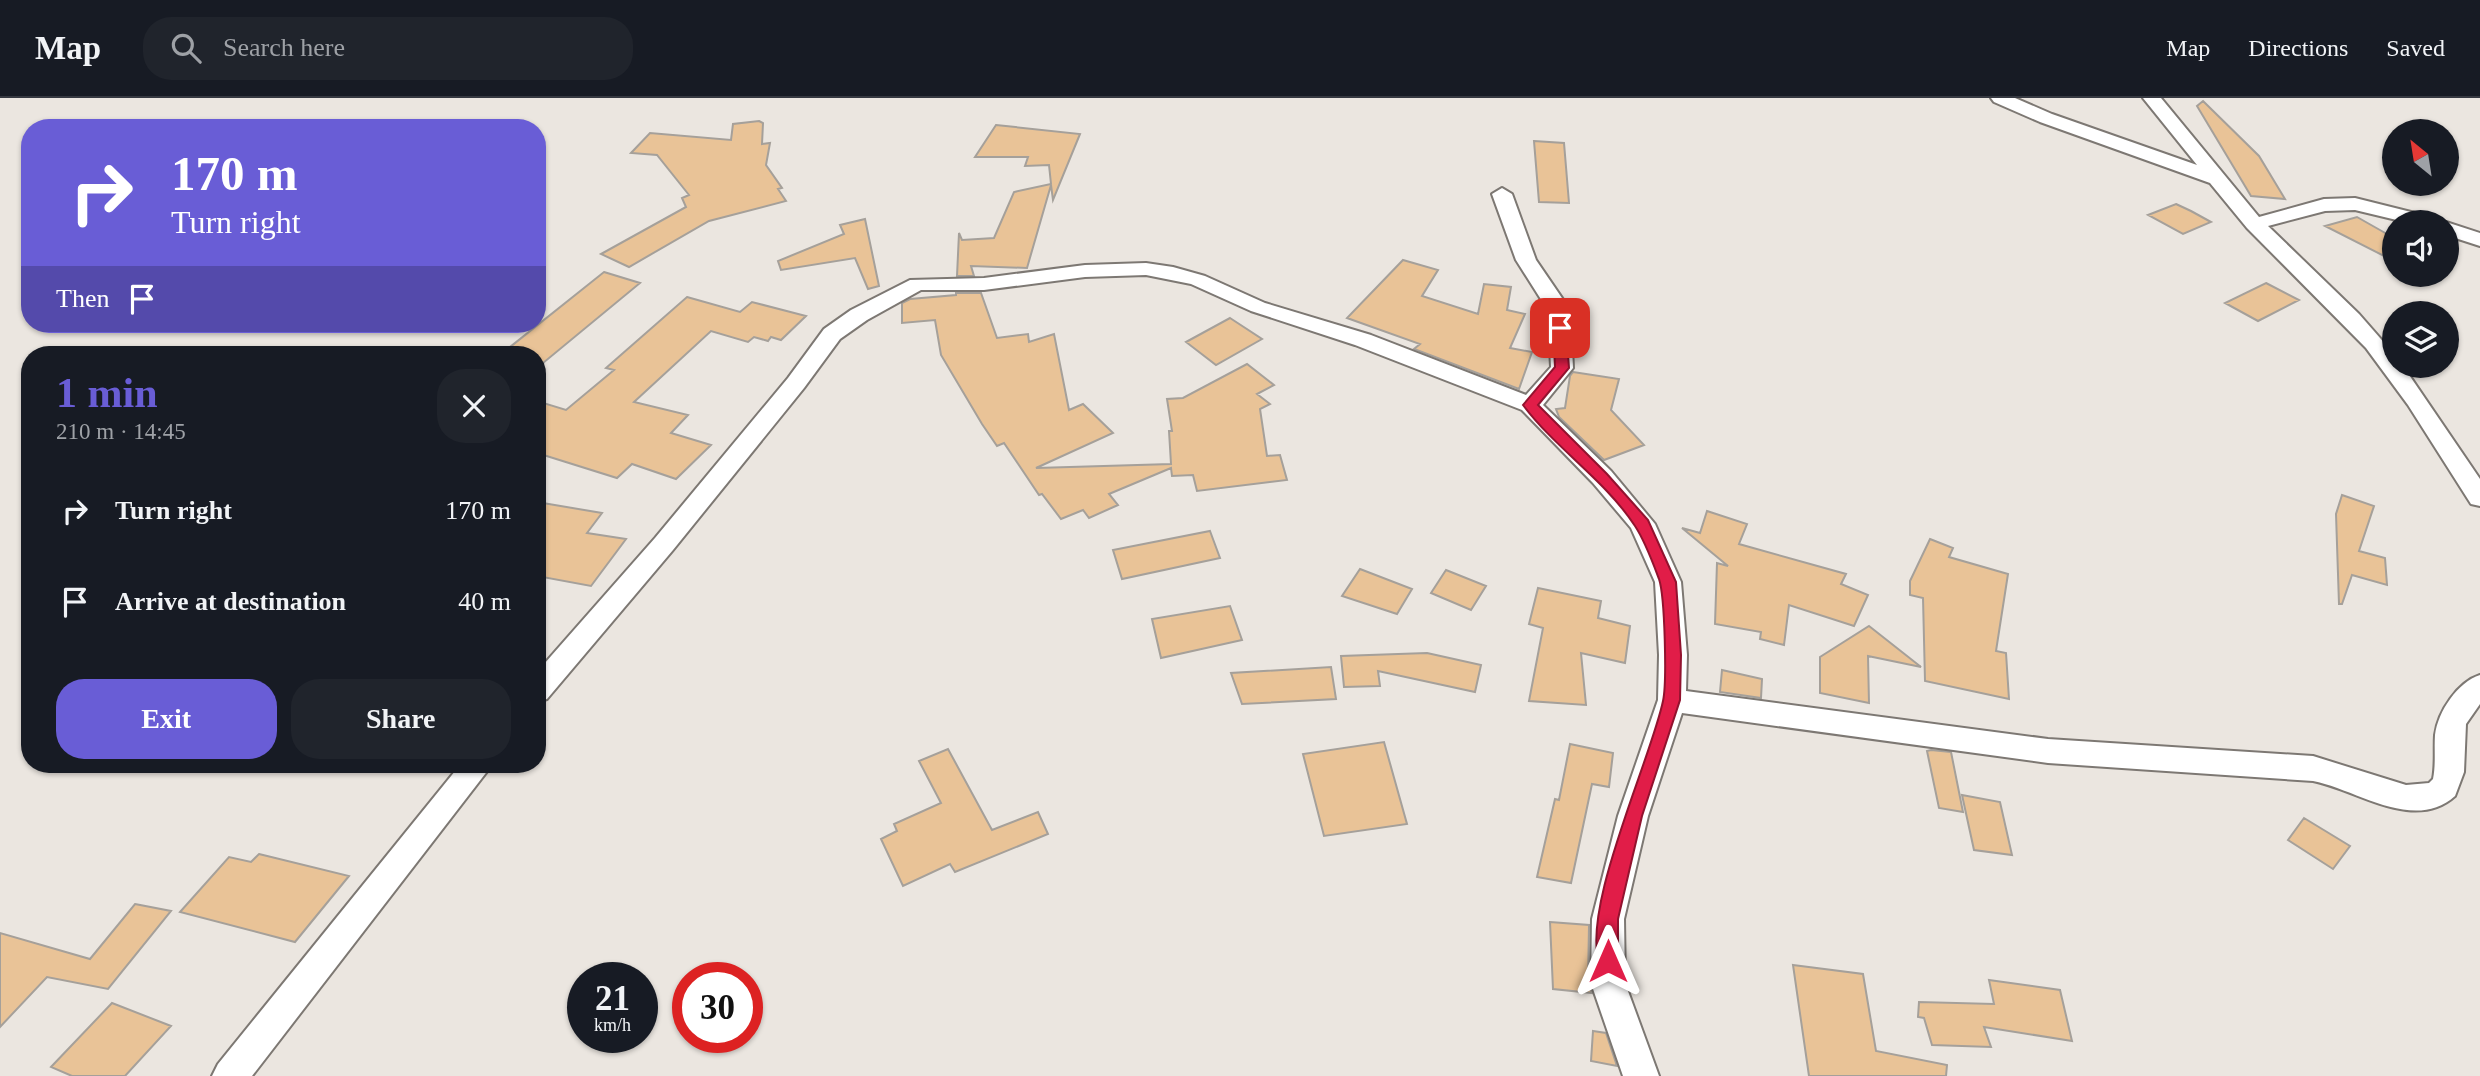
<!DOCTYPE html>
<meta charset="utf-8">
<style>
:root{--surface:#171b24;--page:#20242c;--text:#f1f3f6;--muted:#9ea1a6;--line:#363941;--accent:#695dd6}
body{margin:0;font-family:Georgia,serif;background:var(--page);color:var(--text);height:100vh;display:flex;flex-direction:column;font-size:26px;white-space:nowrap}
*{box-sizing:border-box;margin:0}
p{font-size:23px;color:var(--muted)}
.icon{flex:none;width:38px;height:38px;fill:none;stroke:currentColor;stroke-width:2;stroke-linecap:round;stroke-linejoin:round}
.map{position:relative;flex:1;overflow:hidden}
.sheet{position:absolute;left:21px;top:248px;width:525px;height:427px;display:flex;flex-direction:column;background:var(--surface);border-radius:28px;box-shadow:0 2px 5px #0004}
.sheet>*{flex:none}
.guide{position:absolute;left:21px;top:21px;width:525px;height:214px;border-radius:28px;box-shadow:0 2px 5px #0004;background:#695dd6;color:#fff;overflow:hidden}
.needle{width:46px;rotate:330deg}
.buttons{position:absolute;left:2382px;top:21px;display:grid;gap:14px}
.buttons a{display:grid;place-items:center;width:77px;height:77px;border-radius:50%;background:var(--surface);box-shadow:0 2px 5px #0004;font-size:35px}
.speed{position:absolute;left:567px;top:864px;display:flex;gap:14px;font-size:35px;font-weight:700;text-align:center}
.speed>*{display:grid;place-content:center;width:91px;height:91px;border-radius:50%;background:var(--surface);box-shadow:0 2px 5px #0004;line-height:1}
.speed small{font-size:18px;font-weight:400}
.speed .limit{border:10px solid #d22;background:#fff;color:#111}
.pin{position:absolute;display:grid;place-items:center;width:60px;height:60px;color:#fff;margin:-30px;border-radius:14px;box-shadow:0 4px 10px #0006}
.me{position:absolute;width:77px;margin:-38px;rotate:0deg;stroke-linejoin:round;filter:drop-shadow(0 0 5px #0008)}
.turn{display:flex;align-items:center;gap:24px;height:147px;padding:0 35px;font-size:32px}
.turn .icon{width:91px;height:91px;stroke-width:2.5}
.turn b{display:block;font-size:49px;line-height:60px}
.then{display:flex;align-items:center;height:66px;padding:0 35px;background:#0003;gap:14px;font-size:26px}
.round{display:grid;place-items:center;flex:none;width:74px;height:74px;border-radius:28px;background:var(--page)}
.head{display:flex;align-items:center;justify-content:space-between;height:119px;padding:0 35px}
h1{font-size:42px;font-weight:600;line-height:52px;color:var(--accent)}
.primary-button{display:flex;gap:14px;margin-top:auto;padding:14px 35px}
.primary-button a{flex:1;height:80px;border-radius:28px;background:var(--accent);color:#fff;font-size:28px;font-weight:600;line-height:80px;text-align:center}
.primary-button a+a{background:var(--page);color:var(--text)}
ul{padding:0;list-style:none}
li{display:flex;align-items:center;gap:21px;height:91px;padding:0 35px}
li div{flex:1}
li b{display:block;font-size:26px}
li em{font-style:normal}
header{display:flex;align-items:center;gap:42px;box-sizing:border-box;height:98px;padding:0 35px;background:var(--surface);border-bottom:2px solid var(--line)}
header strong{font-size:33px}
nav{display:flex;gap:38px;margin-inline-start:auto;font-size:24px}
.search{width:490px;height:63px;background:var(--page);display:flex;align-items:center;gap:18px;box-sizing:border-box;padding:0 24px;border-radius:28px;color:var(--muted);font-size:26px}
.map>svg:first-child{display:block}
.building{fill:#e9c397;stroke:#a5a09a;stroke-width:2}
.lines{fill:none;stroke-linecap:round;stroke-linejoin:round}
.minor-casing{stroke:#7d7873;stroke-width:4}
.minor{fill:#fff;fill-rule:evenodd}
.route{fill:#e11d48;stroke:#92132f;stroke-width:2}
</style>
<header>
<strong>Map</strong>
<div class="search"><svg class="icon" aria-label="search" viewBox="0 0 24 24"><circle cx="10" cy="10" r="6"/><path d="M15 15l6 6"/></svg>Search here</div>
<nav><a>Map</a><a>Directions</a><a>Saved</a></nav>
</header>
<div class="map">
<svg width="2480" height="978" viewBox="0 0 2480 978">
<rect width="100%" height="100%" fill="#ebe6e0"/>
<path class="building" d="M2203,3L2259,58L2285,101L2251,98L2197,8Z
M759,23L763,25L762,46L770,45L766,67L782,90L778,91L786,103L709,123L629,169L601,156L686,109L682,100L689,97L657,57L631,55L650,35L731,42L733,26Z
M996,27L1080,36L1053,102L1051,87L1027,170L971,168L974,178H957L959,135L962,142L994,140L1014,94L1051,86L1049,67L1025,68L1028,59H975Z
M1534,43L1564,45L1569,105L1539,104Z
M2176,106L2191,113L2211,124L2183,136L2148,117Z
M2357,119L2394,140V163L2325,128Z
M865,121L879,188L868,191L855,160L781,172L778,163L844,136L840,127Z
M1403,162L1438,172L1422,198L1478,216L1484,186L1511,189L1507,212L1525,216L1510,250L1532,254L1519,291L1414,251L1420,246L1347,220Z
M604,174L640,185L537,270V257H500Z
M2266,185L2299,202L2258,223L2225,205Z
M956,195H981L997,240L1028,236L1029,244L1054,236L1069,312L1083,306L1113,335L1036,370L1171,366L1169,333H1172L1167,301L1183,300L1247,266L1274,287L1257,296L1270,306L1260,311L1267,358L1280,357L1287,382L1197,393L1193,377L1172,378L1171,370L1109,396L1118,407L1089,420L1083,412L1061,421L1042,396L1039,397L1004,345L997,348L982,326L941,257L935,222L902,225V205L910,201L956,197Z
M687,199L740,214L752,204L806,218L781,242L771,239L768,243L754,239L748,244L711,233L634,304L688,317L671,335L711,347L676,381L632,366L617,380L537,355V303L566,312L614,272L606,270Z
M1230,220L1262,241L1216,267L1186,244Z
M1573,274L1619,281L1611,312L1644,347L1604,362L1559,319L1556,311L1565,310L1570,278Z
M2342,397L2374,408L2359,453L2385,460L2387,487L2352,477L2342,506H2339L2336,416Z
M537,404L602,415L587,435L626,441L591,488L537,478Z
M1707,413L1747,426L1739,446L1846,476L1841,486L1868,497L1854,528L1789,507L1784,547L1760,541L1761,534L1715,526L1717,465L1728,468L1682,430L1700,435Z
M1210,433L1220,460L1122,481L1113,452Z
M1930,441L1953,450L1949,459L2008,476L1996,553L2006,555L2009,601L1925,583L1923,500L1910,497V483Z
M1360,471L1412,491L1397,516L1342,498Z
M1446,472L1486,488L1471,512L1431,495Z
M1538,490L1601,503L1598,520L1630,528L1625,565L1581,555L1586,607L1529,603L1543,530L1529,526Z
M1230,508L1242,542L1161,560L1152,521Z
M1869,528L1921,569L1868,558L1869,605L1820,595V559Z
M1427,555L1481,567L1475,594L1378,573L1380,588L1344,589L1341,558Z
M1331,569L1336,601L1242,606L1231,575Z
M1722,572L1762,581L1761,600L1720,594Z
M1384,644L1407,726L1324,738L1303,656Z
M1570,646L1613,655L1609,689L1592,686L1571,785L1537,779L1555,701L1559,702Z
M948,651L992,732L1038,714L1048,736L955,774L950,766L903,788L881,741L897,733L894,726L941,705L919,663Z
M1931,652L1951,654L1963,714L1939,710L1927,653Z
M1962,697L2000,704L2012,757L1974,752Z
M2304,720L2350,748L2333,771L2288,742Z
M259,756L349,778L295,844L180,814L229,759L251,764Z
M135,806L171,813L108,891L47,879L0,929V835L90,861Z
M1550,824L1589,827L1588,885L1592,895L1553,891Z
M1793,867L1863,876L1876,953L1947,967L1946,978H1809Z
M1989,882L2060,892L2072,943L1984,929L1991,949L1932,947L1924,920L1918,919L1919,904L1994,906Z
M112,905L171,928L125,978H72L51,969Z
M1593,933L1606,935L1617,968L1591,963Z"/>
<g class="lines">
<defs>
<path id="minor" d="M1991,0H2015L2052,16L2197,67L2143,0H2161L2259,119L2324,101L2355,100L2435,120L2438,124H2405L2355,112L2325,113L2268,128L2359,216L2394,256V268H2403L2480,381V408L2471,406L2408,307L2366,250L2247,130L2210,85L2040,24L1994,4Z
M1502,90L1512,96L1536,162L1564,203L1571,230L1573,270L1543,307L1611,373L1655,426L1681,484L1687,557L1686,593L2048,641L2313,658L2406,687L2429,685L2433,681C2436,666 2434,652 2435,637C2438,613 2458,584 2480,577V606L2466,626L2464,674L2455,698C2414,735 2356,691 2313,683L2048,665L1682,615L1648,718L1624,821L1625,885L1659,978H1623L1591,885L1592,821L1618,718L1658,602L1659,557L1655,484L1631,430L1593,385L1522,312L1355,247L1251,213L1191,186L1146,177L1085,179L984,192H921L867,222L840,241L804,290L673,452L547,601L537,604V574L655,440L788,280L824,231L851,212L910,182L984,180L1085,167L1146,165L1173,169L1205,178L1265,205L1371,237L1526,297L1551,269L1549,230L1542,203L1516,162L1492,96Z
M2445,124H2446L2480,135V148L2446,137Z
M460,667H492L252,978H212L218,966Z"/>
</defs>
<use href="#minor" class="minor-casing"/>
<use href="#minor" class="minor"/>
</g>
<path class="route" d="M1560,226L1566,230L1569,270L1538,307L1607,376L1648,422L1676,484L1681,557L1680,602L1642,718L1618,821V863L1615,870L1608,872L1601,870C1577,817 1651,662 1663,603C1667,585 1665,499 1659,481C1653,465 1645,443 1635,428C1605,382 1556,351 1523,307L1555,269L1553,230Z"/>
</svg>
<div class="buttons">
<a><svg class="needle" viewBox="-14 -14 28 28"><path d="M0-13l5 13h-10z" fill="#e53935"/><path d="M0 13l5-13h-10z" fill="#9ea1a6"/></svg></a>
<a><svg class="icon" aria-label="sound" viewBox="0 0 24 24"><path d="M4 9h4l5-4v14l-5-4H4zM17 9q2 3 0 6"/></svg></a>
<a><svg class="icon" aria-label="layers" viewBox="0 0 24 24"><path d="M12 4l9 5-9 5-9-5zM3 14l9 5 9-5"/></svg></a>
</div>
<div class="speed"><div>21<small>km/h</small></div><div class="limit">30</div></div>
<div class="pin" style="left:1560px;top:230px;background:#d93025"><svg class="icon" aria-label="arrive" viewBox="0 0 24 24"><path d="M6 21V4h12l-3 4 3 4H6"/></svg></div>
<svg class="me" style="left:1608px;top:863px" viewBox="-20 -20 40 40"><path d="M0-17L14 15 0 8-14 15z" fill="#e11d48" stroke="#fff" stroke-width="4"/></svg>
<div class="guide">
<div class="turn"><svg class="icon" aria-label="right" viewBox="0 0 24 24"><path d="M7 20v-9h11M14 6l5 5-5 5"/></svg><div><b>170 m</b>Turn right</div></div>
<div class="then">Then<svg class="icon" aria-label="arrive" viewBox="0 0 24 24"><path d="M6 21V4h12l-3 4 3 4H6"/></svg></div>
</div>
<section class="sheet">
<div class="head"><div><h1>1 min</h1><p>210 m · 14:45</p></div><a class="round"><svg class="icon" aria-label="close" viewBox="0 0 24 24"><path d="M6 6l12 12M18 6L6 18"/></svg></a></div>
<ul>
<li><svg class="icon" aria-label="right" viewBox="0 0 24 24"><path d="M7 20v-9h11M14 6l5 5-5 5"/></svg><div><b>Turn right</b></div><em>170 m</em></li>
<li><svg class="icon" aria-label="arrive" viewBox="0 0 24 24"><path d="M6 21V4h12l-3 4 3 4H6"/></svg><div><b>Arrive at destination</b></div><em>40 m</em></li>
</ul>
<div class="primary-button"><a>Exit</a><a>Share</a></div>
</section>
</div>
